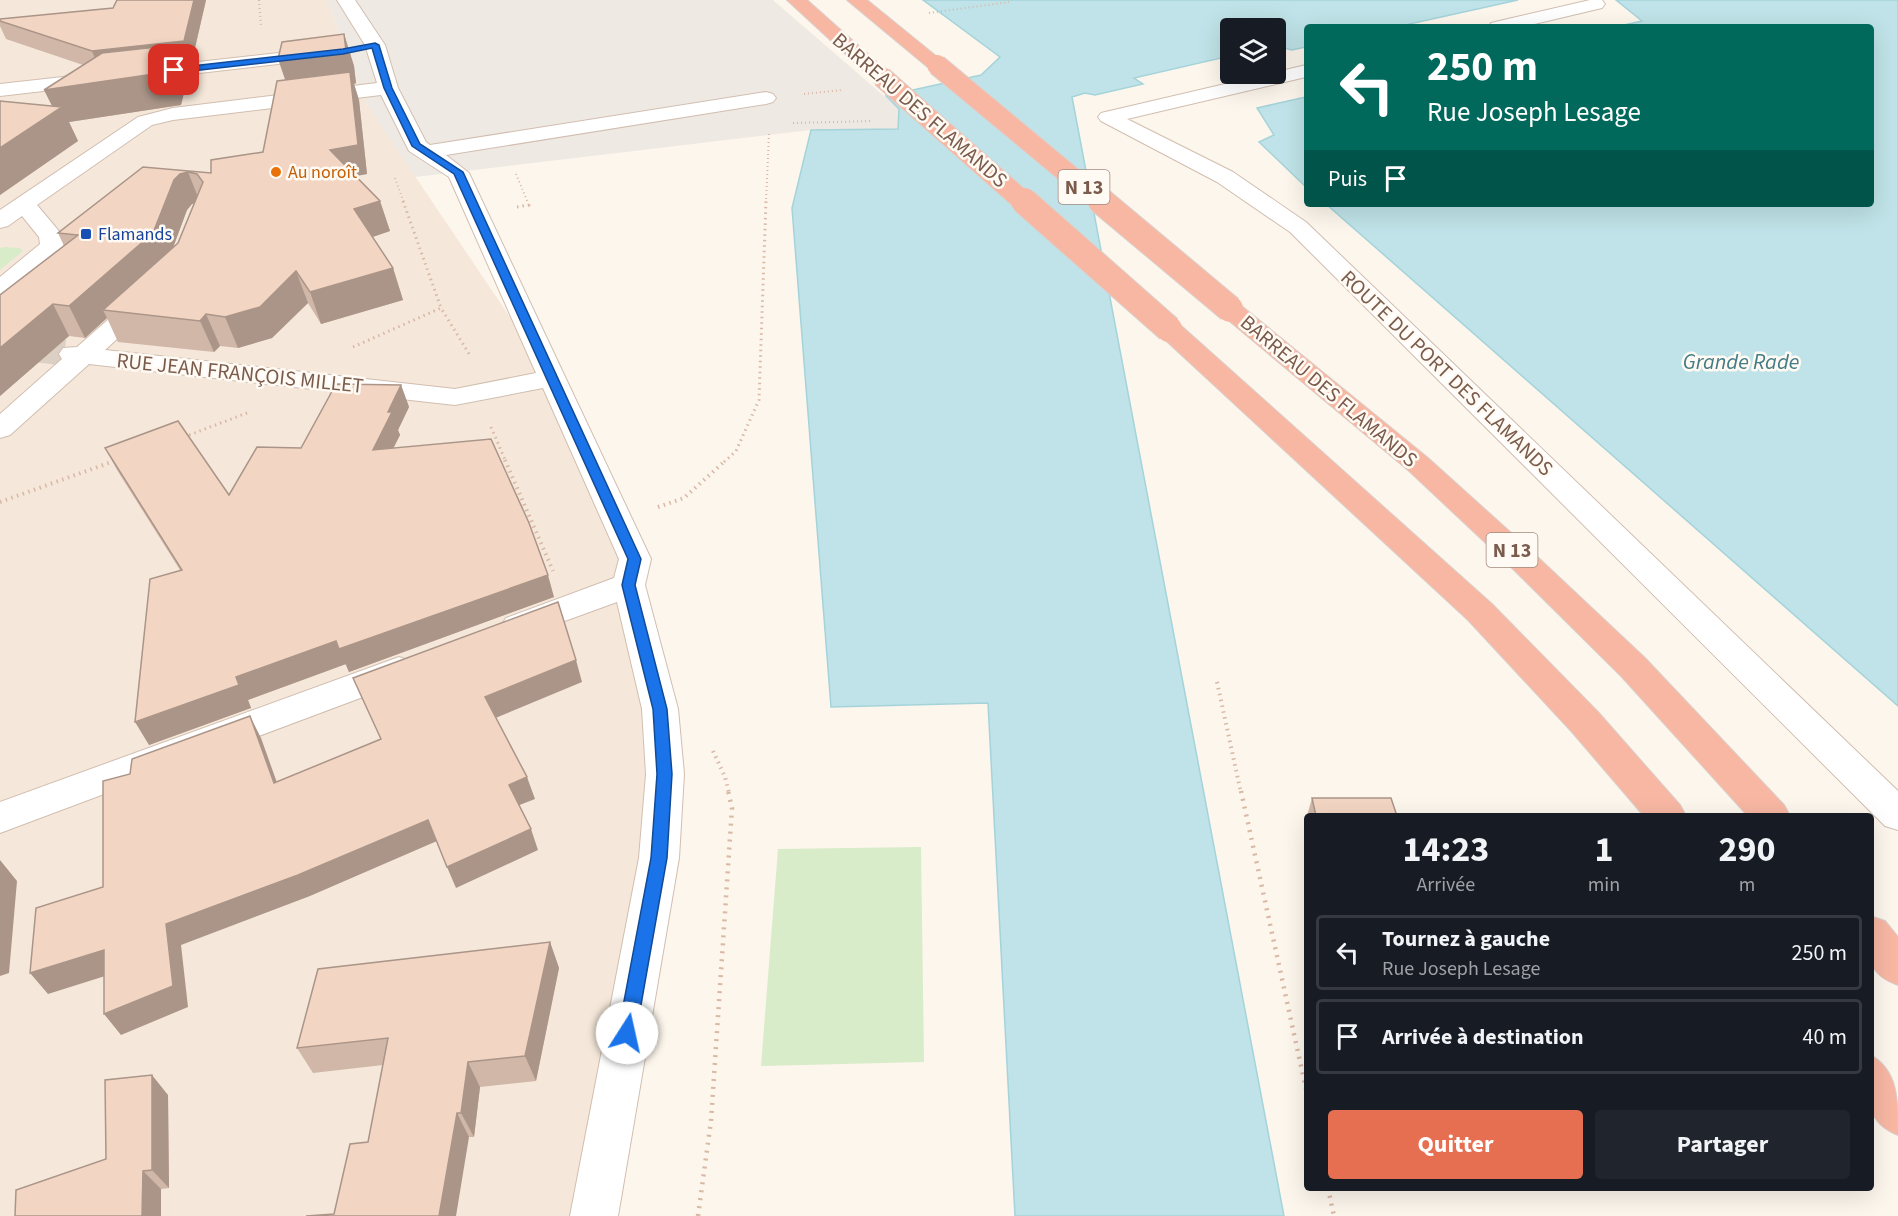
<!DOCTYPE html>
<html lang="fr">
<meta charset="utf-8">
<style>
:root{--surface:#171b24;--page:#20242c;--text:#f1f3f6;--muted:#9ea1a6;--line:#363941;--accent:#e76f51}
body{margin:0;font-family:"Source Sans 3",sans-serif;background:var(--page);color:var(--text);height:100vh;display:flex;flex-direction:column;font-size:22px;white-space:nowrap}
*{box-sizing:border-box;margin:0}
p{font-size:20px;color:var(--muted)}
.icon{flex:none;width:33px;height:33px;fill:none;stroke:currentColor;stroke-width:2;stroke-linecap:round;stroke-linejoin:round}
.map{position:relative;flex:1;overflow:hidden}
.sheet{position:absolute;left:1304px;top:813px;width:570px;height:378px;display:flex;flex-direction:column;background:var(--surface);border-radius:6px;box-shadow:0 6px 24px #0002}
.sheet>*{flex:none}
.guide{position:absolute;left:1304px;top:24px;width:570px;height:183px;border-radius:6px;box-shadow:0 6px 24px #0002;background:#00695c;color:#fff;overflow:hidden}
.fabs{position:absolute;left:1220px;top:18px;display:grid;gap:12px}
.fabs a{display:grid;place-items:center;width:66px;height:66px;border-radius:6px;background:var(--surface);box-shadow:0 6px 24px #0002;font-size:30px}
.pin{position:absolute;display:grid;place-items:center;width:51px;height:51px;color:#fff;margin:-26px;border-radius:12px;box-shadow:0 3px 9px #0006}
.me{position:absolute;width:66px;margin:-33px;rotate:10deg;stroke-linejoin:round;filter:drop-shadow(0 0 4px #0008)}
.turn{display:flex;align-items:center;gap:21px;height:126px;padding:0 24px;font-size:27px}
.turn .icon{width:78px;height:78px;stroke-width:2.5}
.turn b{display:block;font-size:42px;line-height:51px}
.then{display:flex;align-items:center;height:57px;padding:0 24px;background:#0003;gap:12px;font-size:22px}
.eta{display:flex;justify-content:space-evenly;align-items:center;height:102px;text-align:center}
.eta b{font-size:36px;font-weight:700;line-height:42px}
.cta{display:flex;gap:12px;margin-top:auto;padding:12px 24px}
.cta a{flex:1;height:69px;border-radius:6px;background:var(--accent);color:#fff;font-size:24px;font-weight:700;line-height:69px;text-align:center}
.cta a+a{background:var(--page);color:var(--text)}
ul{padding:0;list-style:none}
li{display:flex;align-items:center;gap:18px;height:75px;margin:0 12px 9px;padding:0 12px;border:3px solid var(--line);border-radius:6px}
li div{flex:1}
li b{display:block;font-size:22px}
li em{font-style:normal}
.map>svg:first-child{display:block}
.residential{fill:#f5e8da}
.industrial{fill:#efe9e4}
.green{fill:#d8ecc9}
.water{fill:#bfe3e8;stroke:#a5d3da;stroke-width:1.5}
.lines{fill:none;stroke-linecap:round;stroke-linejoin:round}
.minor-tunnel{stroke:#dcd0c4;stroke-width:26;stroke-dasharray:26 13;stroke-linecap:butt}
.minor-casing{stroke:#d1beb0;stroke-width:2}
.highway-casing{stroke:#dad1cd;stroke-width:2}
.path-far3{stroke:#d9b8a5;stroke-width:2;stroke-dasharray:1 3;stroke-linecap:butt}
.path-far2{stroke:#d9b8a5;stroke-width:3;stroke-dasharray:1.5 4;stroke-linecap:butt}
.path-far1{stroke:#d9b8a5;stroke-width:4;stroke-dasharray:1.5 4.5;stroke-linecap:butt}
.path{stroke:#d9b8a5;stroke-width:4.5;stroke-dasharray:2 6;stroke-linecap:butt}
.minor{fill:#fff;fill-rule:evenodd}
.highway{fill:#f7b7a3;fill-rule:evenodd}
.highway-bridge-far1-casing{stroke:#dad1cd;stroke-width:22;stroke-linecap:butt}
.highway-bridge-casing{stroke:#dad1cd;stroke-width:28;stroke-linecap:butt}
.highway-bridge-far1{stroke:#f7b7a3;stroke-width:20}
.highway-bridge{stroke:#f7b7a3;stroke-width:26}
.wall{fill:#d1b7a8;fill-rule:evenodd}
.shaded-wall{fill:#aa9588}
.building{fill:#f3d5c3;stroke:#aa9588;stroke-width:1.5}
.route{fill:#1a73e8;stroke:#114b97;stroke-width:1.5}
.food-dot{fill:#e8710a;stroke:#fffaf3;stroke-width:2}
.transit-dot{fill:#1a4fb4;stroke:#fffaf3;stroke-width:2}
.labels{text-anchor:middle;stroke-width:5;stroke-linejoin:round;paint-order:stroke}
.far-food-label{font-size:18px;fill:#c56008;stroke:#fffaf3;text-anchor:start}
.far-transit-label{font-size:18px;fill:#164399;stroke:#fffaf3;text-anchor:start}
.shield{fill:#fffaf3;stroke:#a28b7f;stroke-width:1.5}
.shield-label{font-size:20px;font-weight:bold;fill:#7a5c4d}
.street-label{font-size:21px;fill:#7a5c4d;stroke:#fffaf3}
.water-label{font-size:22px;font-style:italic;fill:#437c86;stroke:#fffaf3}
</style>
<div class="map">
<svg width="1898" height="1216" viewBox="0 0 1898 1216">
<rect width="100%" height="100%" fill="#fdf6ec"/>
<path class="residential" d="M0,0H327L367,105L551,378L629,585L660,709L594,1216H0Z"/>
<path class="industrial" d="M327,0H773L899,109V129L811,130L415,177L367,105Z"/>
<path class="green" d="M6,247L20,248L23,251L0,270V248Z
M921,847L924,1062L761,1066L778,849Z"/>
<path class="water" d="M923,0H1518L1396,27H1306V47L1292,50L1275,46V28H1230V56L1134,78L1143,84L1095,95L1085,93L1072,97L1284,1216H1015L988,703L831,707L792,208L811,130L898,129L899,109L886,96L981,75L1000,57Z
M1616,0H1898V706L1326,204H1870V27H1615L1642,21Z
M1306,97V187L1259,142L1274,135L1257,108Z"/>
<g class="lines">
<path class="minor-tunnel" d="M0,344L72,354"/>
<defs>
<path id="minor" d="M337,0H355L385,45L398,88L426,142L430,145L766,92L773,94L776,98L773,102L766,104L446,155L469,173L651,559L645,585L678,709L684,774L679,858L618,1216H570L639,858L646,774L642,709L617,602L518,638L506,634L501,626L506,618L614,578L619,559L543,388L455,405L89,364L10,435L0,438V414L62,359L59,354L63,348L77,347L137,294L146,291L155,294L159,299L155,304L105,350L455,389L536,373L449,177L409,151L381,95L173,120L152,125L37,205L63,236L64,245L53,260L9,294L0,297V277L40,244L39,237L22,216L8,226L0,228V210L138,117L173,108L377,83L365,45Z
M1590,0H1602L1605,4L1602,8L1522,27H1489L1491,23Z
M323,48L330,50L333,54L330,58L0,96V84Z
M1306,65V77L1127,119L1233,172L1306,222L1898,791V830L1885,826L1290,232L1217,182L1101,121L1098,117L1101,113Z
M399,657L411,661L416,670L411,679L0,833V802Z"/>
<path id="highway" d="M787,0H807L889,73L892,77L889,81H875Z
M847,0H867L947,65L944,69H930Z
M1230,301L1239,304L1428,458L1529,549L1645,658L1784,805L1790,816H1748L1621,676L1507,563L1408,470L1221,314L1217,309L1221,304Z
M1169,321L1178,323L1492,604L1598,712L1680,805L1686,816H1644L1572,732L1468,620L1160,335L1156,329L1160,323Z
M1870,916L1885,921L1898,937V985C1861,972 1870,949 1870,916Z
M1870,1055C1898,1070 1898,1100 1898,1135C1860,1120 1870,1090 1870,1055Z"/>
</defs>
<use href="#minor" class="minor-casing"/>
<use href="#highway" class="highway-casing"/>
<path class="path-far3" d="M259,0L261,26
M929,13L1009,2
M804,94L842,90
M793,123L872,121
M516,174L528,203
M395,178L404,203
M766,203L769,133"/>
<path class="path-far2" d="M403,201L441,308
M517,207L529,205L527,201
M353,347L441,308L471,357
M491,427L506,462
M184,437L247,413
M113,462L117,460
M724,462L736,451L759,400L766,201"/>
<path class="path-far1" d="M505,460L553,571
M0,502L117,460
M658,507L684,498L726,460
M1217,682L1241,793
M713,751L725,777L729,793"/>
<path class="path" d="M1241,791L1306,1089
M1328,1188L1334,1216
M698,1216L711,1121L732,808L728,791"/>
<use href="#minor" class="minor"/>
<use href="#highway" class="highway"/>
<defs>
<path id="highway-bridge-far1" d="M937,65L1103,203
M882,77L1025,203"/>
<path id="highway-bridge" d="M1024,201L1169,329
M1101,201L1230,309"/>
</defs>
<use href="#highway-bridge-far1" class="highway-bridge-far1-casing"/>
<use href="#highway-bridge" class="highway-bridge-casing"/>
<use href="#highway-bridge-far1" class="highway-bridge-far1"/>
<use href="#highway-bridge" class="highway-bridge"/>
</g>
<path class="wall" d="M117,0H206L192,61L181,62L188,77L181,105L69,122L78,141L0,195V101L52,106L83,65L6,39L0,26V19L113,8Z
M344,34L354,66L356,83L354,84L359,100L367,174L356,176L380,201L390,231L372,237L393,268L403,300L321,324L308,303L272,338L238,348L220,346L214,352L118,342L107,318L85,338L69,336L0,396L64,246L58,233L143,167L211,173L263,152L285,80ZM194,203L178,243L173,247L187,210L192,204Z
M401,385L409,407L398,430L400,435L393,448L554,597L349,672L346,664L248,700L251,708L149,745L180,570L117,470L105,448L229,495L301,448Z
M1312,798L1397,816H1307Z
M1306,816V838L1304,826Z
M550,942L559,968L536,1081L480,1087L474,1137H469L334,1214L368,1142L383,1065L313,1073L297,1048Z
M168,1095L169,1188L161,1189V1216H15L106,1159Z"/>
<path class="shaded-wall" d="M194,0H206L192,61L181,62L188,77L181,105L69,122L78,141L0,195V148L55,112L44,90L100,71L92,51Z
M344,34L354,66L356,83L354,84L359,100L367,174L339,179L289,91L278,59Z
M188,172L200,202L192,204L187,210L167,264L103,310L107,318L85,338L69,306L174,180L180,174Z
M380,201L390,231L364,240L354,209Z
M393,268L403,300L321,324L310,292Z
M296,271L308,303L272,338L238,348L225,317Z
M53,304L69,336L0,396V348Z
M206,314L220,346L214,352L200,321Z
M401,385L409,407L398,430L400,435L381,473L373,450L388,412Z
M548,575L554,597L349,672L339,649Z
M336,641L346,664L248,700L251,708L149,745L135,722L236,677Z
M576,660L582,682L493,719L485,697Z
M250,716L261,738L285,805L274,783Z
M527,777L535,799L517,806L509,785Z
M428,820L437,841L310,896L181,945L188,1007L121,1035L104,1014L166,924Z
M531,829L538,850L456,888L447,867Z
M0,860L17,881L9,973L0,976Z
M550,942L559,968L536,1081L525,1056Z
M104,950L121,971L48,994L30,973Z
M468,1062L480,1087L474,1137L461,1113Z
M152,1075L168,1095L169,1188L152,1170Z
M457,1113L469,1137L456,1216H439Z
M143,1171L161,1189V1216H142Z"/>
<path class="building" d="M117,0H194L184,41L92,51L0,21V19L113,8Z
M344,34L346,51L278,59L282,42Z
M175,45L168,72L44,90L102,53Z
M350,72L358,145L330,150L380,201L354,209L393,268L310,292L296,271L260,307L225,317L206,314L200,321L103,310L178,243L203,182L197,174L188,172L180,174L174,180L153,233L69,306L53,304L0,348V295L78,235L58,233L143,167L211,173V160L263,152L277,81Z
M0,101L62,107L0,148Z
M336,384L401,385L388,412H392L373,450L491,439L529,523L548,575L339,649L336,641L236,677L239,685L135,722L150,579L182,570L105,448L178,421L229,495L257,447L301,448Z
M558,602L576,660L485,697L527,777L509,785L531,829L447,867L428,820L298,875L166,924L173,986L104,1014V950L30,973L36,908L103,887V781L130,774L132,759L250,716L274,783L381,739L353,678Z
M1312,798H1391L1397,816H1316Z
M550,942L525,1056L468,1062L461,1113H457L439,1216H306L334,1214L350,1144L368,1142L388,1038L297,1048L318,969Z
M152,1075V1170L143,1171L142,1216H15L16,1190L106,1159L105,1080Z"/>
<path class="route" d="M375,43L379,45L392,88L420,144L463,172L641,559L635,585L667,709L672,774L667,858L636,1033L633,1038L627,1041L620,1038L618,1033L651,858L657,774L653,709L622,585L628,559L454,174L412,146L384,88L372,48L343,54L174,73L170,70L174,68L343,49Z"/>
<circle class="food-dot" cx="276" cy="172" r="6"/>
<rect class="transit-dot" x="80" y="228" width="12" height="12" rx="3"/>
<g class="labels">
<g class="far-food-label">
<text x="288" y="178">Au noroît</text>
</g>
<g class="far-transit-label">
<text x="98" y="240">Flamands</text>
</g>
<g class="shield">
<rect x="1058.5" y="170" width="51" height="34" rx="4.5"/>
<rect x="1486.5" y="533" width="51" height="34" rx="4.5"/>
</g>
<g class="shield-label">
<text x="1084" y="194">N 13</text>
<text x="1512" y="557">N 13</text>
</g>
<g class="street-label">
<text transform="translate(920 110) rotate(41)" y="7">BARREAU DES FLAMANDS</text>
<text transform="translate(240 373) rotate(6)" y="7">RUE JEAN FRANÇOIS MILLET</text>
<text transform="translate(1447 373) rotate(44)" y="7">ROUTE DU PORT DES FLAMANDS</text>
<text transform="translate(1329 391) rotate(40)" y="7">BARREAU DES FLAMANDS</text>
</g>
<g class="water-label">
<text x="1741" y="369">Grande Rade</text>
</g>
</g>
</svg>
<div class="fabs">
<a><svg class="icon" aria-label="layers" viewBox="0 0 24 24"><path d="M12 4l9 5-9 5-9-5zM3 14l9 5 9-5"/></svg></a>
</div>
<div class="pin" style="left:174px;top:70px;background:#d93025"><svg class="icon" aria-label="arrive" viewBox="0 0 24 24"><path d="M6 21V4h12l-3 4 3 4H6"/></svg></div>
<svg class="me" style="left:627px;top:1033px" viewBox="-20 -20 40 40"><circle r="19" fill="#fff"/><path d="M0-13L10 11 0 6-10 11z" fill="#1a73e8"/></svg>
<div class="guide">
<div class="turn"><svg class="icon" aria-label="left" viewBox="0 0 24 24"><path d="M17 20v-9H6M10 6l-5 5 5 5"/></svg><div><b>250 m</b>Rue Joseph Lesage</div></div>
<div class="then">Puis<svg class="icon" aria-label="arrive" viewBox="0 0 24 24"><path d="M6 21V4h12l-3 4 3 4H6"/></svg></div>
</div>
<section class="sheet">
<div class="eta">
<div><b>14:23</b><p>Arrivée</p></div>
<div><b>1</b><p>min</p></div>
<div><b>290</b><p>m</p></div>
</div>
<ul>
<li><svg class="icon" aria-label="left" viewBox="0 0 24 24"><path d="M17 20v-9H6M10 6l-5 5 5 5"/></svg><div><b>Tournez à gauche</b><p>Rue Joseph Lesage</p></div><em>250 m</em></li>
<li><svg class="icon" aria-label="arrive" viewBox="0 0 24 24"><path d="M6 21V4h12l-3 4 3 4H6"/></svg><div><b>Arrivée à destination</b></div><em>40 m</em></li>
</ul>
<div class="cta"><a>Quitter</a><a>Partager</a></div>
</section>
</div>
